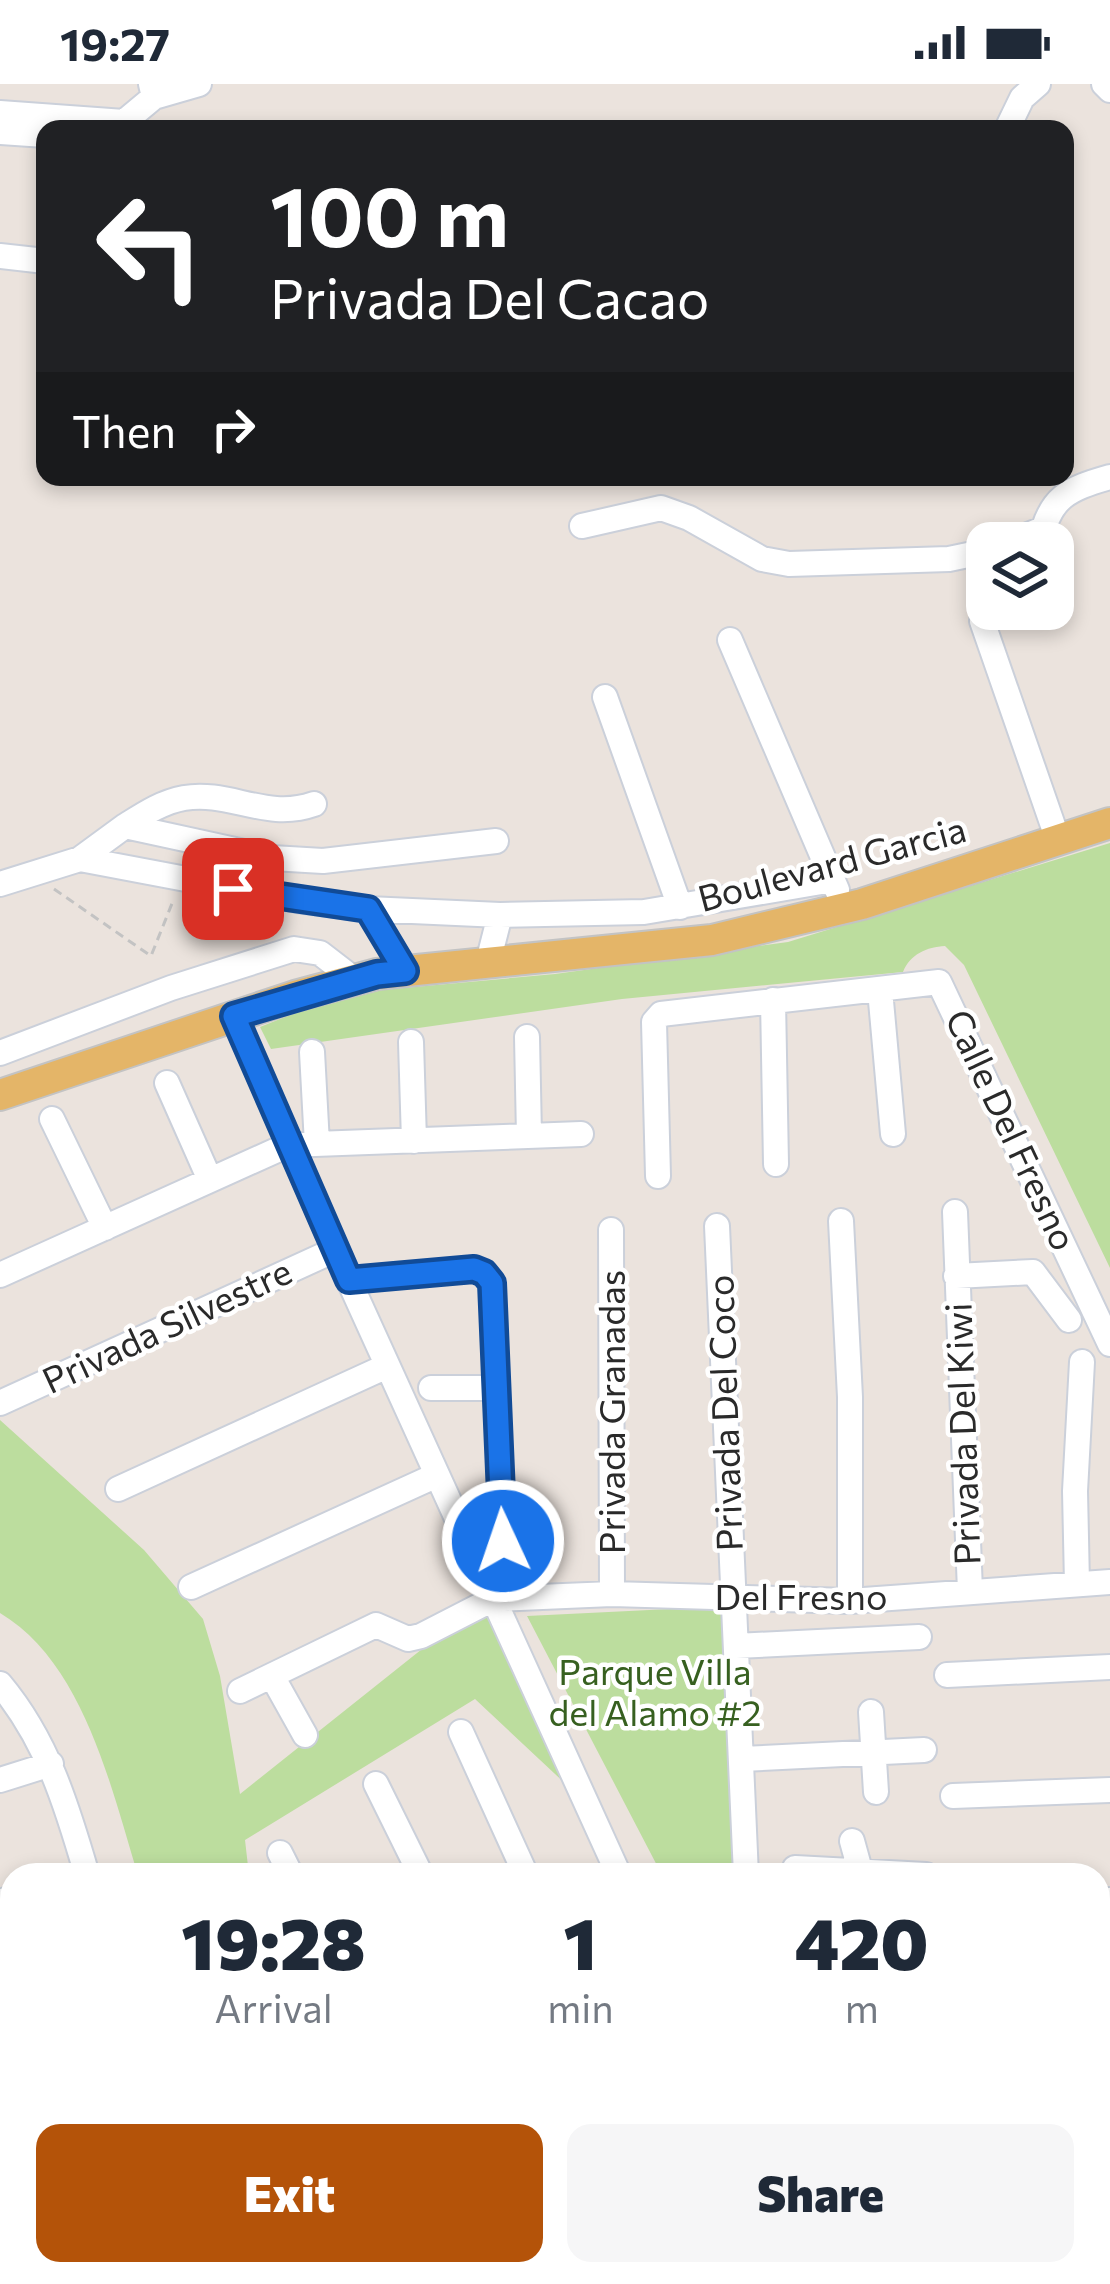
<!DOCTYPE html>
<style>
:root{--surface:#fff;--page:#f6f6f7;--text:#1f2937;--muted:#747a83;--accent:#b45309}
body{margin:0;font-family:Commissioner,sans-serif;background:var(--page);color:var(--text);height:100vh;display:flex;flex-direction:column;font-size:45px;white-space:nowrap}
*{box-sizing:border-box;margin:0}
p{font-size:39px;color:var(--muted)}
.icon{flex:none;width:66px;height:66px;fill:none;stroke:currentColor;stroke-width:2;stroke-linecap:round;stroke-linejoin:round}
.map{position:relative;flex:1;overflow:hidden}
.panel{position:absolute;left:0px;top:1779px;width:1110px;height:423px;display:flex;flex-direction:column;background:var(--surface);border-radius:36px 36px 0 0;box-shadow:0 6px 18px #0003}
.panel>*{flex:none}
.top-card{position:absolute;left:36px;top:36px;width:1038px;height:366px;border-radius:24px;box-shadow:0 6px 18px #0003;background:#202124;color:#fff;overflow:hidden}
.tools{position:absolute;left:966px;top:438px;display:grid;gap:24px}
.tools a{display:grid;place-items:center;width:108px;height:108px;border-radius:24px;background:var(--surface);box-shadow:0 6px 18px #0003;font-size:60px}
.pin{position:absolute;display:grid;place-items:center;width:102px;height:102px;color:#fff;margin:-51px;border-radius:24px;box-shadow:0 6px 18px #0006}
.me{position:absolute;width:132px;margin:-66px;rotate:357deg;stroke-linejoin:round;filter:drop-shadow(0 0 9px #0008)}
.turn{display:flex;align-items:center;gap:42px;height:252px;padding:0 36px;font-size:54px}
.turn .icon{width:156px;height:156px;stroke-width:2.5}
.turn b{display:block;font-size:84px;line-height:102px}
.then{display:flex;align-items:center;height:114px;padding:0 36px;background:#0003;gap:24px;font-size:45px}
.eta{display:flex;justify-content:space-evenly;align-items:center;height:204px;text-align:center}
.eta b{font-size:72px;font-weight:800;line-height:84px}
.cta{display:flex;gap:24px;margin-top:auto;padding:24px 36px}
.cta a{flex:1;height:138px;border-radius:24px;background:var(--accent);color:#fff;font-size:48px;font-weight:800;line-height:138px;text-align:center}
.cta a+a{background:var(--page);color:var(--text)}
.status{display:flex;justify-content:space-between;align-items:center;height:84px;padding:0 60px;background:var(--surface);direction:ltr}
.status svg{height:33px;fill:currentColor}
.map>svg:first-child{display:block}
.green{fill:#bcdd9e}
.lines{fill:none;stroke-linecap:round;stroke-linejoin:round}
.minor-casing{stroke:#cbd0da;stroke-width:28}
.major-casing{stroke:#c3c3c3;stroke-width:34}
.path{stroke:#c3c3c3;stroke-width:3;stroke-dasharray:9 6;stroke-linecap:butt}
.minor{stroke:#fff;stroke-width:24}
.major{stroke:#e4b568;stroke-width:30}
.route-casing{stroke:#114b97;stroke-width:30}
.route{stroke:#1a73e8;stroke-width:21}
.labels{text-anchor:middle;stroke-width:9;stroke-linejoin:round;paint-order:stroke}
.street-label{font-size:36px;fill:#2a2a2a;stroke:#fff}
.park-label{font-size:36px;fill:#376020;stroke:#fff}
</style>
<div class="status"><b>19:27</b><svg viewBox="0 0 49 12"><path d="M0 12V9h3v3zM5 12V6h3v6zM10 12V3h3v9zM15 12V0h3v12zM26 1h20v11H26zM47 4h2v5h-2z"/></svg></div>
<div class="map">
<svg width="1110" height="2200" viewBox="0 0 1110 2200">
<rect width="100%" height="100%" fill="#ebe3dd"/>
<path class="green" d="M1110,759V1184L964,881L945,862C927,863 910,870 903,888L622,915L271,965L260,943L295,929L382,906L555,890L788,858Z
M0,1336L144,1466L203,1535L220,1592L240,1710L471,1526L493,1515L586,1719L475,1615L245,1756L249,1791H138C111,1704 84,1579 0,1529Z
M731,1522L737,1791H662L527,1532Z
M290,2190H378L390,2200H299Z"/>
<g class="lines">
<defs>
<path id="minor" d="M1104,0L1110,6
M154,13L199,0
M0,29L124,38L154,13L151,0
M1007,45L1022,14L1038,0
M0,48L45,51
M0,172L45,177
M582,442L661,424L689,434L762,475L789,480L949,475L987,467
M1008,459L1043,445
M1040,459C1049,413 1068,405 1110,393
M987,521L982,537L1058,756
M730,556L837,806
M605,613L680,823
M125,742C144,730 162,718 184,714C229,706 266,737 314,720
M80,775L125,742L272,774L323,777L496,757
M0,800L80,775L297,816L368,825L500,831L644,828L833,796
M368,825L405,887
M488,878L500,831
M880,906L893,1050
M773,916L776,1080
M234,932L335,1166L619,1791
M527,953L529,1052
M411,958L414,1057
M312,968L317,1060
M0,969L171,904L294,865L320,869L355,896
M167,999L210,1096
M52,1035L105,1144
M658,1092L654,938L661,930L939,898L1110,1260
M955,1128L970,1507
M841,1137L850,1313V1517
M717,1142L746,1791
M611,1146L612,1510
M0,1191L288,1061L581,1050
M956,1192L1033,1188L1069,1236
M349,1196L474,1185L485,1189L492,1199L503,1457
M431,1304H495
M0,1319L335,1166
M118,1405L387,1282
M1077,1500L1075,1407L1082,1278
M191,1503L437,1391
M736,1562L919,1553
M947,1591L1110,1583
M272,1592L305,1651
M0,1600C47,1656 67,1722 87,1791
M240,1607L376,1541L408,1555L421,1552L493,1515L612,1510L850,1517L1110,1498
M871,1628L876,1708
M461,1648L526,1791
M742,1675L924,1666
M0,1696L51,1680
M376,1700L421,1791
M953,1712L1110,1706
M852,1757L860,1786
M280,1769L291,1791
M795,1784L926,1791
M1098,1816H1110
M0,1818L12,1814
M1098,1933H1110
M0,1939L12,1936
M1098,1986L1110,1985
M0,2055L12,2051
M1098,2150H1110
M4,2188L7,2200
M247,2190L254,2200
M588,2190V2200
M628,2190L911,2192
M199,2200L224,2190
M463,2200V2190"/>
<path id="major" d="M0,1011L295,912L377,890L712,856L862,820L1110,739"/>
</defs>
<use href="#minor" class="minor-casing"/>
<use href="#major" class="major-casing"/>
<path class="path" d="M54,805L151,872L173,817"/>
<use href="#minor" class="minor"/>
<use href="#major" class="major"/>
</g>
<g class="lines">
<defs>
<path id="route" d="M233,805L368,825L405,887L377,890L234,932L349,1196L474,1185L484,1189L492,1199L503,1457"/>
</defs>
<use href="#route" class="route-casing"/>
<use href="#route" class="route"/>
</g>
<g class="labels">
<g class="street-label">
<text transform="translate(832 780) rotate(-15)" y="13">Boulevard Garcia</text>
<text transform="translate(1011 1046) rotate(65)" y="13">Calle Del Fresno</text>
<text transform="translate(167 1242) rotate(-25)" y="13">Privada Silvestre</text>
<text transform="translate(612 1328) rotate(-90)" y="13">Privada Granadas</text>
<text transform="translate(725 1329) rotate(-92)" y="13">Privada Del Coco</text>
<text transform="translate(963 1350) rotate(-92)" y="13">Privada Del Kiwi</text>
<text x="801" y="1526">Del Fresno</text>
</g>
<g class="park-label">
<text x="655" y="1601">Parque Villa<tspan x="655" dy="41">del Alamo #2</tspan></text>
</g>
</g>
</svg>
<div class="tools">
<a><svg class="icon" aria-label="layers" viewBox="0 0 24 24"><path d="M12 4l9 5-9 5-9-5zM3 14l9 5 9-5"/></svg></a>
</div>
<div class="pin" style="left:233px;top:805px;background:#d93025"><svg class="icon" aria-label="arrive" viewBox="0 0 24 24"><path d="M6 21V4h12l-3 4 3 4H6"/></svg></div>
<svg class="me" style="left:503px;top:1457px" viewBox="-20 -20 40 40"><circle r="17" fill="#1a73e8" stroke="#fff" stroke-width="3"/><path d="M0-11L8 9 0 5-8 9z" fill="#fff"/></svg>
<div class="top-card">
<div class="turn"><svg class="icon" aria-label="left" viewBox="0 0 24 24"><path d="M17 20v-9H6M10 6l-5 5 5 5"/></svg><div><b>100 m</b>Privada Del Cacao</div></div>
<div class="then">Then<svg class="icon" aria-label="right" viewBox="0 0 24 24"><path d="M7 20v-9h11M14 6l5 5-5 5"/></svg></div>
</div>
<section class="panel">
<div class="eta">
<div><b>19:28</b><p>Arrival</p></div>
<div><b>1</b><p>min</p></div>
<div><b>420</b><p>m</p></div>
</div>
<div class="cta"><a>Exit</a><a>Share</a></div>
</section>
</div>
